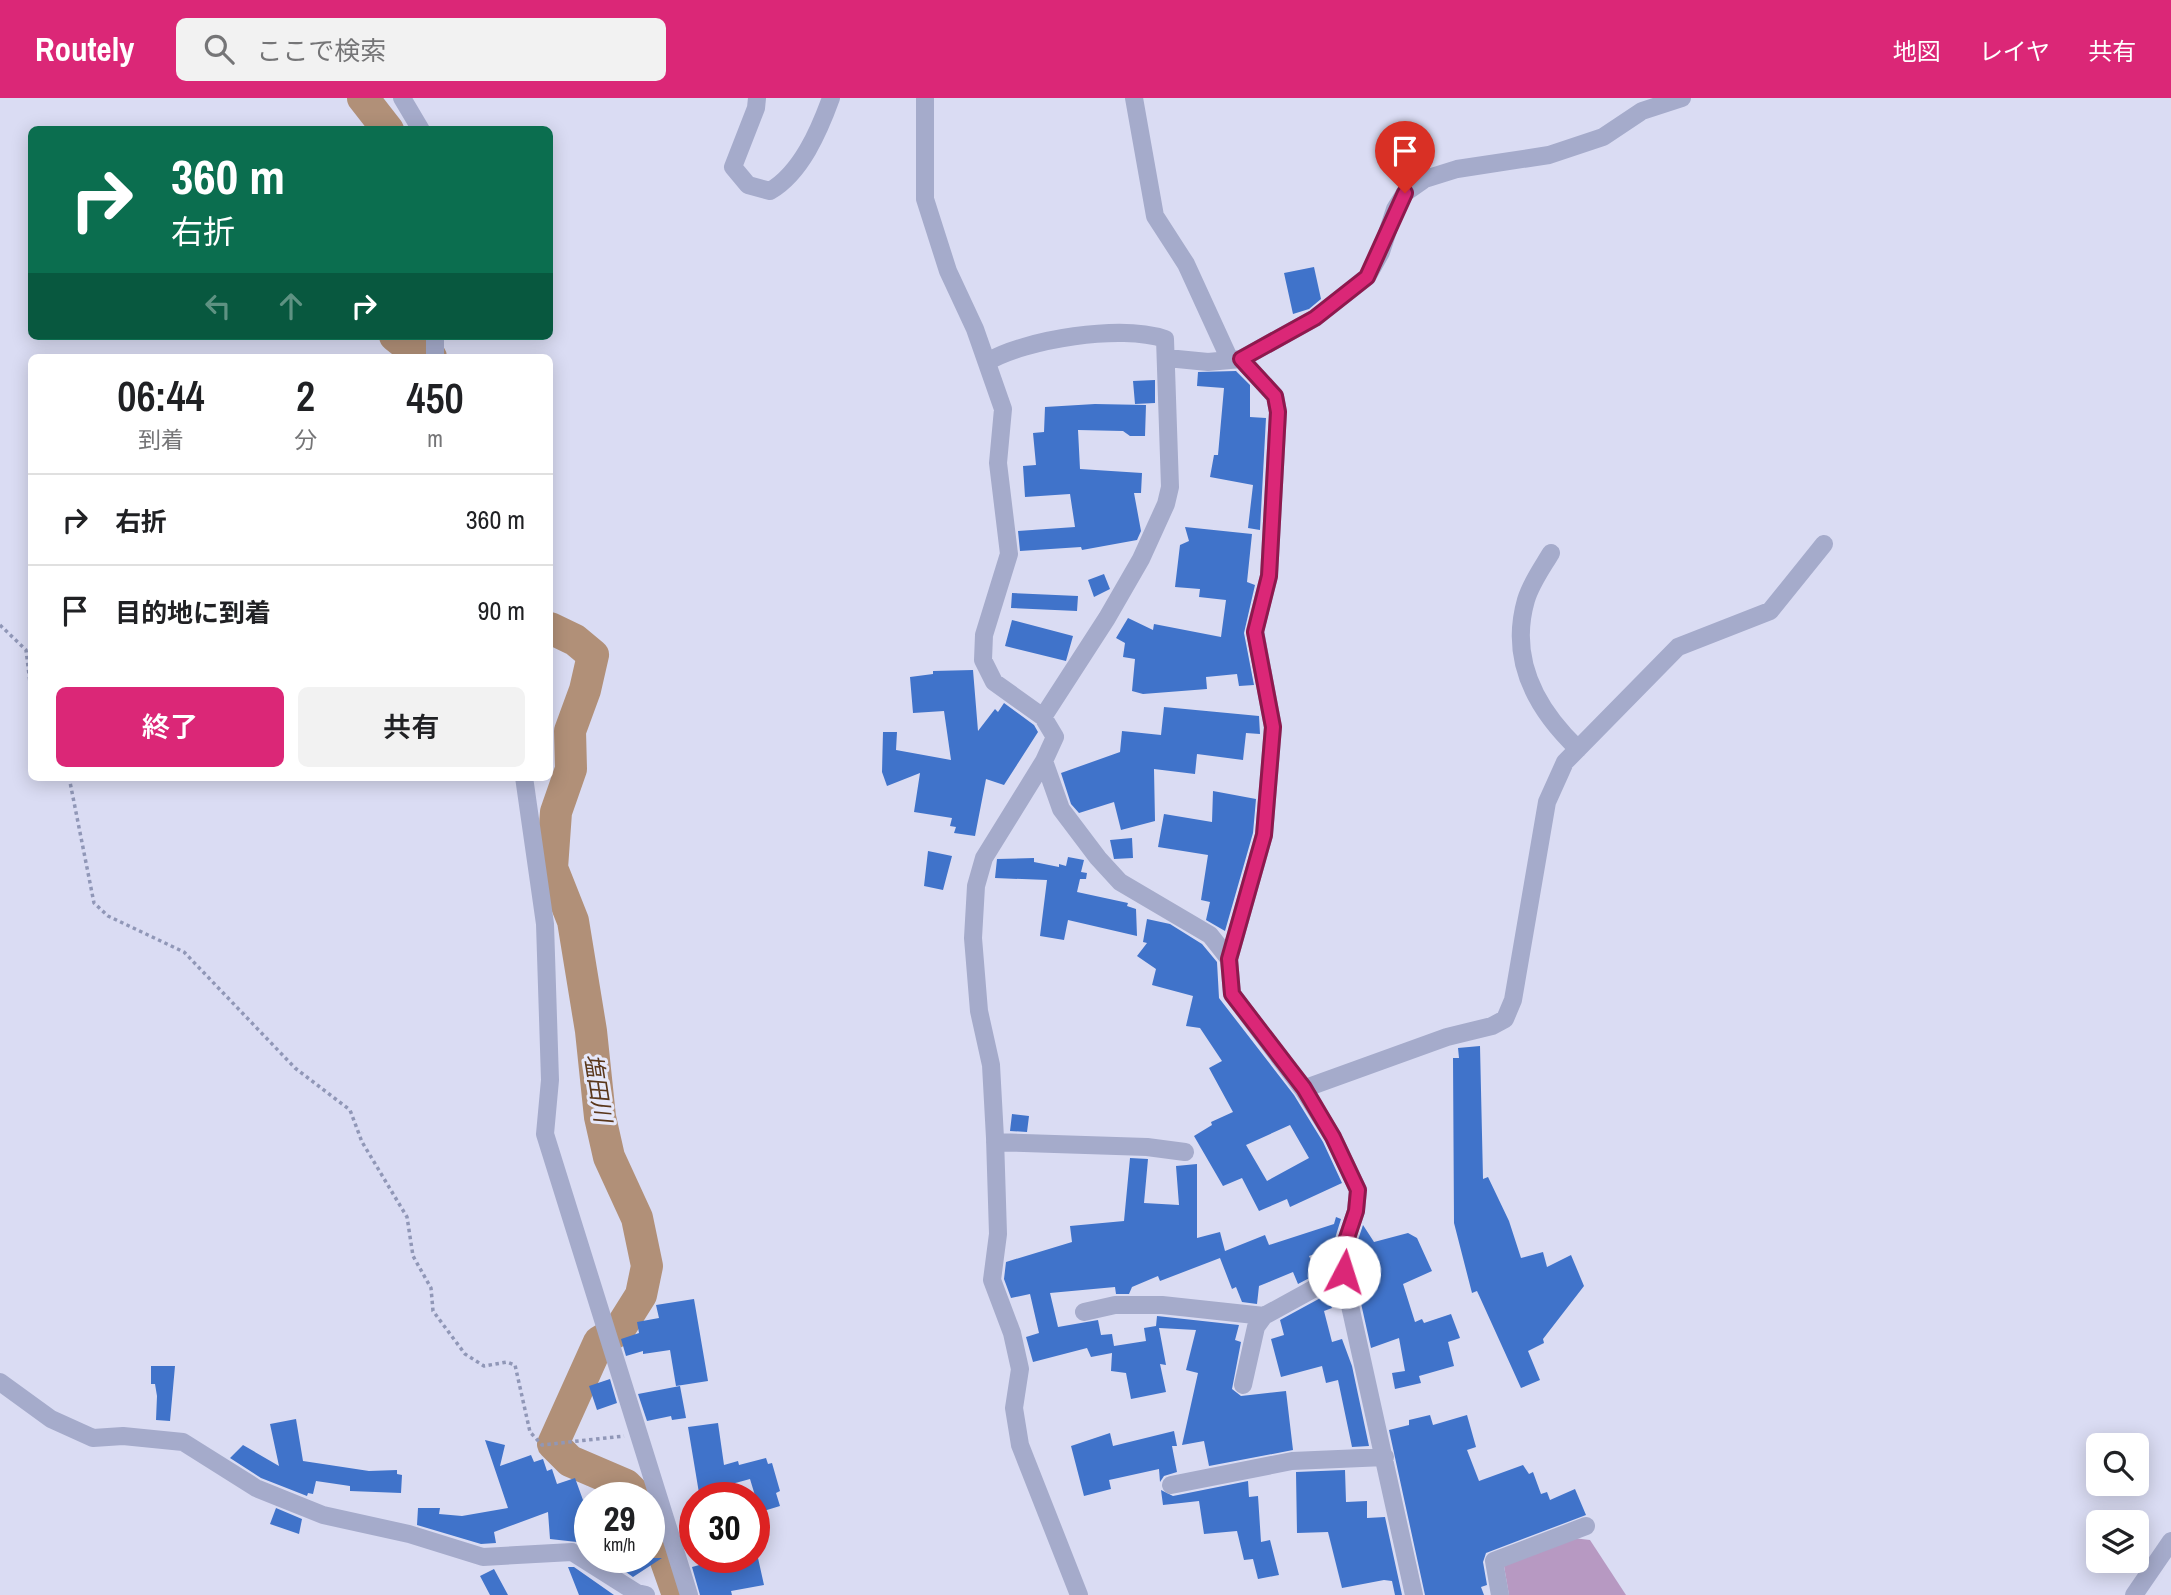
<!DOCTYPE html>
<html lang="ja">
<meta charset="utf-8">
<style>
:root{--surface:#fff;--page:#f2f2f2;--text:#202124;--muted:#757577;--line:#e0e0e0;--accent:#db2777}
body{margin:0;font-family:"Archivo Narrow","Noto Sans JP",sans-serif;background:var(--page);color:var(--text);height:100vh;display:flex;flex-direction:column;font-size:26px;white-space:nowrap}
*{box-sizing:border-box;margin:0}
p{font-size:23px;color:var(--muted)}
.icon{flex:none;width:38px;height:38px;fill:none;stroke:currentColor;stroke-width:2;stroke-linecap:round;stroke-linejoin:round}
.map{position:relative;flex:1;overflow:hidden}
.drawer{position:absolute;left:28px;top:256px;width:525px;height:427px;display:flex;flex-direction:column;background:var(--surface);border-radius:10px;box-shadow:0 4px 18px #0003}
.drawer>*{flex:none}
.guide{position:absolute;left:28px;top:28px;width:525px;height:214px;border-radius:10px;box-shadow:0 4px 18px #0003;background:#0b6e4f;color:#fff;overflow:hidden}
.tools{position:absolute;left:2086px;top:1335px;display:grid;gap:14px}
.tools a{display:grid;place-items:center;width:63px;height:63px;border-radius:10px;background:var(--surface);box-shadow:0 4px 18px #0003;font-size:35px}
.speed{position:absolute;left:574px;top:1384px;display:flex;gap:14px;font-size:35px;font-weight:700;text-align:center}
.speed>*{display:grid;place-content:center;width:91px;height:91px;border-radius:50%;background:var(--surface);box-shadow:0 4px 18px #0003;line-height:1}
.speed small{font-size:18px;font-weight:400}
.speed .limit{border:10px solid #d22;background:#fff;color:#111}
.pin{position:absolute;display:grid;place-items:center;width:60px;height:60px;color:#fff;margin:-72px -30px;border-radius:50% 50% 50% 0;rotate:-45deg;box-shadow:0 0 7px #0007}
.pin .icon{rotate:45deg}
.me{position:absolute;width:77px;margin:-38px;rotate:5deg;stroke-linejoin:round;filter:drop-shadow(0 0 5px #0008)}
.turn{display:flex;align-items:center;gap:24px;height:147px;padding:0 28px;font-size:32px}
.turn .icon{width:91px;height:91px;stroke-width:2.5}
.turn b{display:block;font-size:49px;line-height:60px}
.lanes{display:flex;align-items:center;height:66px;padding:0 28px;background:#0003;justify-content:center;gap:35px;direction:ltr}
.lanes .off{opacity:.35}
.eta{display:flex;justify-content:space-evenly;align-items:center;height:119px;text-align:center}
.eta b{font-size:42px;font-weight:600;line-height:49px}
.button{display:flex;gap:14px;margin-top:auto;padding:14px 28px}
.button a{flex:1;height:80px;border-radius:10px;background:var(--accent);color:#fff;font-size:28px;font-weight:600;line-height:80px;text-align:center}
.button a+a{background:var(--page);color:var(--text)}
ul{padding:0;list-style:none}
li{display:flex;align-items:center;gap:21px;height:91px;padding:0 28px;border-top:2px solid var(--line)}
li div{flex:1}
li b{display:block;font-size:26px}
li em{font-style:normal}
header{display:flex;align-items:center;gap:42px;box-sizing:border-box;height:98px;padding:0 35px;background:var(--accent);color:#fff}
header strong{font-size:33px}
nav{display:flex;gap:38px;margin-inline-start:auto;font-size:24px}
.search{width:490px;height:63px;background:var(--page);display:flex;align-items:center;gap:18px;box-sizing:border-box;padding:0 24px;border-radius:10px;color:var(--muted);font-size:26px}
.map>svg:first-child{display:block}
.green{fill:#b799c2}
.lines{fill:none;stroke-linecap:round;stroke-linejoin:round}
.river{stroke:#b19078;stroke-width:32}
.building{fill:#4073ca;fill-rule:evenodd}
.path{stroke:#9097b7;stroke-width:3.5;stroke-dasharray:3.5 3.5;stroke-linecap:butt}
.minor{stroke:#a5abcb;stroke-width:18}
.route-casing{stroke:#8e194d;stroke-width:18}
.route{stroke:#db2777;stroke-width:12}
.labels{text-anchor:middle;stroke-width:6;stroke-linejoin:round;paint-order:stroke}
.water-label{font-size:23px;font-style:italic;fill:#5a371b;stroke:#e6e8fa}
</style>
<header>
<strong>Routely</strong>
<div class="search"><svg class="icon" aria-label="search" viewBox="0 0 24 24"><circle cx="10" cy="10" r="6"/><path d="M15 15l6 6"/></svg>ここで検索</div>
<nav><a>地図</a><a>レイヤ</a><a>共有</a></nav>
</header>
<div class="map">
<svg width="2171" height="1497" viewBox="0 0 2171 1497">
<rect width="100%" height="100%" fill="#dadcf3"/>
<path class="green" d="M1573,1440L1590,1442L1626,1497H1509L1504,1468Z"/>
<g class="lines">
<path class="river" d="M363,0L388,32
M395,238L419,257L431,259
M550,530L575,542L593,557L585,592L570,633L571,671L556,714L552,770L573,823L591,933L600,1019L609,1059L637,1120L647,1168L641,1197L619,1232L599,1244L553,1346L570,1363L626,1387L639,1400
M649,1415L678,1497"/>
</g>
<path class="building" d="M1314,169L1321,201L1309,211L1293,216L1284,175Z
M1236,273L1250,287V319L1266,320L1260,432L1248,430L1253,387L1210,379L1214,357H1218L1224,290L1197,288L1198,274Z
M1155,282V305L1135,306L1133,283Z
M1095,306L1146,307L1145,338H1130L1123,333L1078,332L1080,371L1142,375L1141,395H1134L1141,433L1137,442L1082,452L1081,449L1020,453L1018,433L1075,429L1070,396L1025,399L1023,368L1036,367L1033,335L1044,334L1045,309Z
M1185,429L1252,436L1247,484L1255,487L1244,535L1254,587L1239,588L1237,576L1206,579L1207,591L1143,596L1132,593L1135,561L1123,559L1125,545L1116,540L1128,520L1153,532L1154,526L1221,539L1226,502L1199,499L1200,491L1175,489L1180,447L1189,443Z
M1104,476L1110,491L1094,499L1088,482Z
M1012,495L1078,498L1077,513L1011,510Z
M1012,522L1073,538L1066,563L1005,548Z
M973,572L978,633L995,611L998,614L1004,605L1034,627L1038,634L1004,687L986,681L975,738L954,735L956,729L950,728L952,720L914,714L920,675L887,688L882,674L883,634H897L896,652L951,662L944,613L913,615L910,579L933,576V573Z
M1164,609L1259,618L1260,636L1246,635L1243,662L1197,656L1195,676L1154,671L1155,723L1121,732L1114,704L1079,715L1071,706L1061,675L1120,654L1122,633L1161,637Z
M1213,693L1256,701L1253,735L1225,833L1206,822L1210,804L1201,802L1208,757L1158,749L1164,716L1212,724Z
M1132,740L1133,760L1114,761L1110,742Z
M928,753L952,758L943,792L924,788Z
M1068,759L1084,762L1081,774L1087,775L1086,781H1080L1077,794L1128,805L1127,808L1136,811L1137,838L1068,822L1064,842L1040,838L1047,782L995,780L997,761L1034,760V764L1059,769V766L1066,768Z
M1147,821L1170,826L1202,846L1217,864L1219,900L1294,997L1323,1044L1342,1085L1290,1109L1287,1101L1259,1113L1242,1080L1223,1088L1194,1038L1212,1027L1211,1024L1233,1014L1209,970L1222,963L1200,930L1186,928L1193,898L1152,887L1156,871L1137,858L1147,845L1143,844ZM1290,1027L1309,1060L1267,1083L1246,1047Z
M1480,948L1483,1081L1488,1079L1509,1123L1521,1160L1543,1154L1547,1169L1571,1157L1584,1188L1543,1241L1544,1245L1528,1253L1540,1282L1521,1290L1477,1193L1472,1195L1454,1125L1453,960H1459L1458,950Z
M1012,1016L1029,1018L1027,1034L1010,1033Z
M1130,1060L1148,1061L1144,1105L1179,1107L1176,1068L1197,1066V1140L1220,1134L1225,1153L1265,1137L1269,1147L1334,1126L1336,1119L1341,1121L1332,1150L1309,1158L1317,1176L1298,1186L1293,1174L1259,1188L1257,1206L1242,1204L1236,1189L1232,1191L1220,1160L1160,1183L1158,1178L1132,1189L1129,1196H1116L1115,1189L1050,1195L1058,1229L1098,1222L1101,1237L1112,1236L1114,1248L1146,1243L1144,1230L1156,1228L1157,1218L1239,1227L1235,1242L1241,1244L1232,1291L1241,1298L1286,1293L1293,1352L1209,1368L1204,1343L1182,1347L1198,1275L1186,1272L1196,1232L1159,1230L1166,1267L1160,1266L1166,1294L1131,1301L1126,1275L1111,1273L1112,1255L1091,1259L1087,1250L1033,1264L1026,1239L1039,1235L1030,1196L1011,1200L1004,1181L1006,1164L1072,1144L1070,1128L1124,1123Z
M1363,1127L1374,1144L1408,1135L1417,1140L1432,1173L1403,1186L1415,1224L1422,1221L1424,1225L1451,1216L1460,1240L1448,1244L1454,1268L1419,1278L1421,1285L1395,1291L1392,1275L1405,1273L1399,1240L1371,1250L1356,1183L1354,1154Z
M1326,1197L1332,1210L1324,1213L1332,1244L1342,1241L1352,1268L1369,1348L1352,1349L1338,1282L1326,1285L1322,1268L1281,1279L1271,1241L1284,1237L1280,1222Z
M694,1201L708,1283L676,1288L670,1252L643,1256V1253L626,1258L621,1241L639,1235L637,1224L659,1220L656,1207Z
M151,1268H175L170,1323L156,1322L157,1298L155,1286H151Z
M610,1281L617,1305L597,1312L589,1288Z
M680,1288L686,1320L672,1322L671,1318L647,1323L638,1296Z
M1430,1317L1433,1327L1467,1317L1476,1349L1467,1352L1479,1383L1523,1367L1529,1376L1533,1374L1541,1396L1547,1394L1550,1402L1575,1391L1586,1417L1486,1455L1483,1464L1487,1487L1481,1489L1484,1497H1425L1389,1332L1409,1327V1322Z
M296,1321L303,1363L369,1373L397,1372V1376L402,1377L401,1395L350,1393V1388L316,1383L313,1396L308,1395L307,1398L261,1380L230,1360L243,1347L279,1368L270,1326Z
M718,1325L724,1367L738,1363L739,1367L766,1360L768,1366L772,1365L780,1393L776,1395L780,1408L760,1414L750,1381L699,1395L688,1329Z
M1174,1333L1177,1348H1172L1177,1374L1164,1378L1160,1384L1159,1371L1109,1382L1111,1391L1084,1398L1071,1348L1110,1335L1113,1348Z
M485,1342L505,1347L500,1368L531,1357L534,1364L543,1361L547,1373L552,1371L557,1386L575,1380L583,1402L590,1400V1452L577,1444L550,1441L548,1414L494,1434L496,1445L481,1446L417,1427L418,1410H440L439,1416L462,1418L508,1410Z
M1345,1372L1346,1404L1367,1403V1420L1385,1419L1402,1497H1395L1392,1483L1384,1482L1342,1490L1328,1434L1297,1435L1296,1374Z
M1248,1383L1249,1399L1258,1398L1261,1444L1270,1442L1279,1477L1258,1481L1253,1461L1244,1462L1237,1433L1204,1436L1199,1403L1163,1407L1161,1392L1173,1398Z
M276,1410L302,1421L299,1436L270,1426Z
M616,1460H662L633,1479L626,1474Z
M725,1460H758L764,1487L731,1493L732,1497H700L692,1469Z
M568,1469H574L614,1497H579Z
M494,1471L508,1497H490L480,1478Z"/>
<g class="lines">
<path class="path" d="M0,527L26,552L32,601
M69,679L94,805L108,818L184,854L295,970L350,1012L362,1044L407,1119L413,1158L431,1190L433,1213L465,1256L484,1268L507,1264L515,1267L530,1334L542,1347L624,1338"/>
<path class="minor" d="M402,0L421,32
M757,0L756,10L733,69L748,87L770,93C801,75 819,33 831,0
M925,0V101L948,173L975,231L1003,311L998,365L1009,456L984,537L983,562L994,584L1043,619L1055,639L1044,663L984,760L976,788L973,840L979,913L991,967L995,1040L998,1136L992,1182L1012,1235L1020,1271L1014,1310L1020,1347L1079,1497
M1134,0L1155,118L1186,166L1229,260
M435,259V238
M1167,260L1208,264L1241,261L1315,220L1367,179L1381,154L1395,111L1405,95L1425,81L1457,71L1549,57L1603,39L1642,13L1682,0
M1241,261L1275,298L1278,314L1269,478L1255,533L1273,629L1264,737L1229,861L1232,896L1303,991L1333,1039L1358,1092L1356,1113L1343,1152L1345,1185L1414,1497
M987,264C1026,241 1121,226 1165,241L1170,389L1166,406L1141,461L1107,520L1043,619
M1551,455C1542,470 1531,485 1526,502C1509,561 1536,611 1578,651
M1044,663L1061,711L1098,760L1120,784L1210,837L1229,861
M524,679L545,826L550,982L545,1036L689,1497
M1303,991L1447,939L1492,928L1505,921L1513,902L1547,704L1565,664L1678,549L1770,513L1824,446
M995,1044L1147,1049L1185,1054
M1084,1214L1115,1207H1162L1264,1218L1344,1174
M0,1284L51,1321L93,1340L123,1338L183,1344L256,1390L323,1417L409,1436L483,1459L572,1454L637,1495L646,1497
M1243,1287L1256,1229L1264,1218
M1171,1387L1292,1363L1385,1359
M1500,1497L1494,1463L1586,1428
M2134,1497L2171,1443"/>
</g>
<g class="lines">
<defs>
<path id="route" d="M1344,1174L1343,1152L1356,1113L1358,1092L1333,1039L1304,990L1232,896L1229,861L1264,737L1273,629L1255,534L1269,478L1278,314L1275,298L1241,261L1315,220L1367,179L1405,95"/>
</defs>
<use href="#route" class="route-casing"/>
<use href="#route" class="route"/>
</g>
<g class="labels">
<g class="water-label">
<text transform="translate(598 990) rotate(81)" y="8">塩田川</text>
</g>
</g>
</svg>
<div class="tools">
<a><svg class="icon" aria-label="search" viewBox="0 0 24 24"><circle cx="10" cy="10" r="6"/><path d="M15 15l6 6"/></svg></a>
<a><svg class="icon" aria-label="layers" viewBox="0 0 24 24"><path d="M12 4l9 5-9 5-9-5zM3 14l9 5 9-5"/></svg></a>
</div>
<div class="speed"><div>29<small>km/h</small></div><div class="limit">30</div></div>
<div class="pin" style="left:1405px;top:95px;background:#d93025"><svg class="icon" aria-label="arrive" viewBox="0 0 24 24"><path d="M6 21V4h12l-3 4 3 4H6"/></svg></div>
<svg class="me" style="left:1344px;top:1174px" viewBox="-20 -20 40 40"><circle r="19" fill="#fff"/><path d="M0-13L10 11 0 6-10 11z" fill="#db2777"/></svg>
<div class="guide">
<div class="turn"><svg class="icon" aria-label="right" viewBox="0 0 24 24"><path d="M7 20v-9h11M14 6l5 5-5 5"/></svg><div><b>360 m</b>右折</div></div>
<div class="lanes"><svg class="icon off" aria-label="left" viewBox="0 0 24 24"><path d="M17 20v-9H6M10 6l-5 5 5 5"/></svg><svg class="icon off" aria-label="ahead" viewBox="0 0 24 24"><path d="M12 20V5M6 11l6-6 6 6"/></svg><svg class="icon" aria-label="right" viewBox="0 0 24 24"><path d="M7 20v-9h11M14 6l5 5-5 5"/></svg></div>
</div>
<section class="drawer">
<div class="eta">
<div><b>06:44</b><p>到着</p></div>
<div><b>2</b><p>分</p></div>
<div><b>450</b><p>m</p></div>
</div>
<ul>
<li><svg class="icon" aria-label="right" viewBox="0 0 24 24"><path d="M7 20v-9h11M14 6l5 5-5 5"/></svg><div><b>右折</b></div><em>360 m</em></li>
<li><svg class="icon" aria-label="arrive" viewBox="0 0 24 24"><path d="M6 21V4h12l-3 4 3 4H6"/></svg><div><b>目的地に到着</b></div><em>90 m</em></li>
</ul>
<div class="button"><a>終了</a><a>共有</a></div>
</section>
</div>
